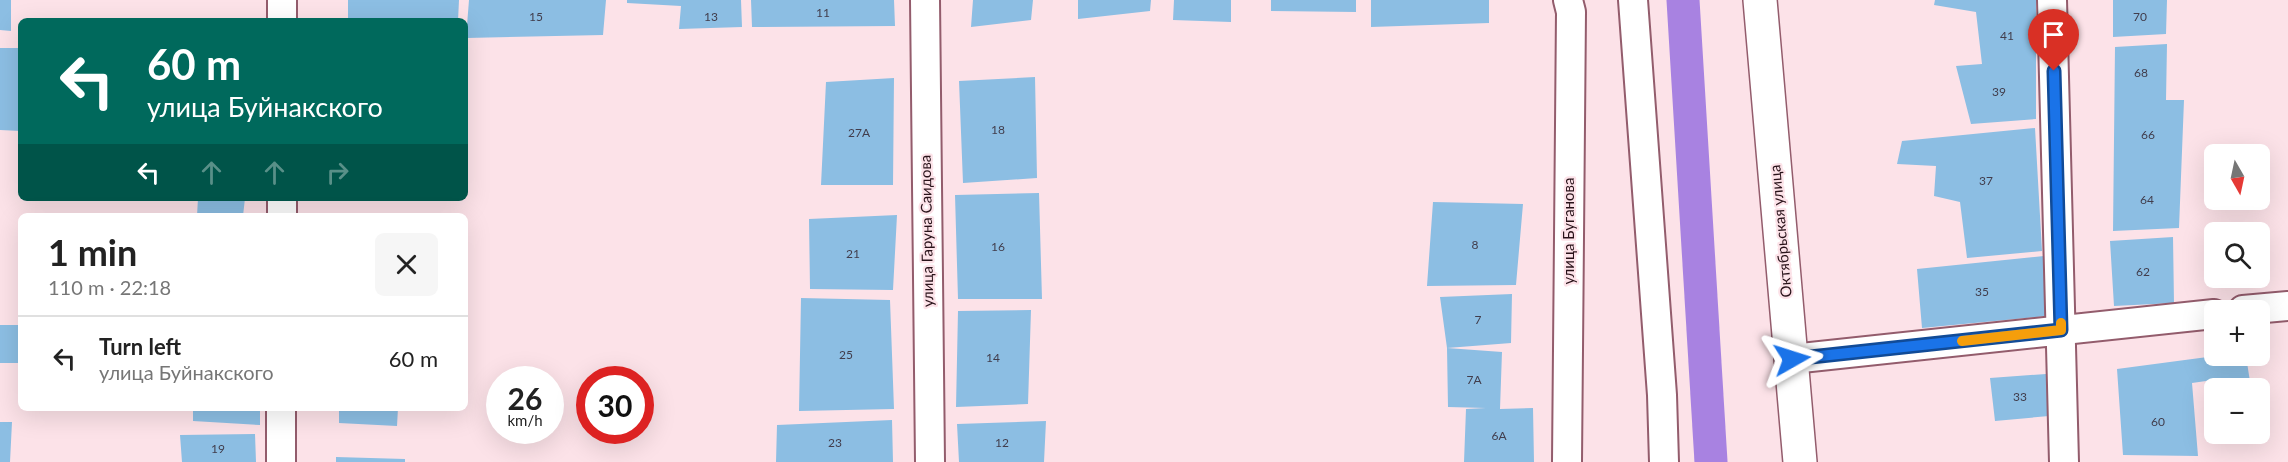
<!DOCTYPE html>
<meta charset="utf-8">
<style>
:root{--surface:#fff;--page:#f6f6f6;--text:#222;--muted:#767676;--line:#e0e0e0}
body{margin:0;font-family:Lato,sans-serif;background:var(--page);color:var(--text);height:100vh;display:flex;flex-direction:column;font-size:22px;white-space:nowrap}
*{box-sizing:border-box;margin:0}
p{font-size:20px;color:var(--muted)}
.icon{flex:none;width:33px;height:33px;fill:none;stroke:currentColor;stroke-width:2;stroke-linecap:round;stroke-linejoin:round}
.map{position:relative;flex:1;overflow:hidden}
.details{position:absolute;left:18px;top:213px;width:450px;height:198px;display:flex;flex-direction:column;background:var(--surface);border-radius:9px;box-shadow:0 6px 24px #0002}
.details>*{flex:none}
.banner{position:absolute;left:18px;top:18px;width:450px;height:183px;border-radius:9px;box-shadow:0 6px 24px #0002;background:#00695c;color:#fff;overflow:hidden}
.needle{width:39px;rotate:171deg}
.fabs{position:absolute;left:2204px;top:144px;display:grid;gap:12px}
.fabs a{display:grid;place-items:center;width:66px;height:66px;border-radius:9px;background:var(--surface);box-shadow:0 6px 24px #0002;font-size:30px}
.speed{position:absolute;left:486px;top:366px;display:flex;gap:12px;font-size:30px;font-weight:700;text-align:center}
.speed>*{display:grid;place-content:center;width:78px;height:78px;border-radius:50%;background:var(--surface);box-shadow:0 6px 24px #0002;line-height:1}
.speed small{font-size:15px;font-weight:400}
.speed .limit{border:9px solid #d22;background:#fff;color:#111}
.pin{position:absolute;display:grid;place-items:center;width:51px;height:51px;color:#fff;margin:-62px -26px;border-radius:50% 50% 50% 0;rotate:-45deg;box-shadow:0 0 6px #0007}
.pin .icon{rotate:45deg}
.me{position:absolute;width:66px;margin:-33px;rotate:84deg;stroke-linejoin:round;filter:drop-shadow(0 0 4px #0008)}
.turn{display:flex;align-items:center;gap:21px;height:126px;padding:0 30px;font-size:27px}
.turn .icon{width:78px;height:78px;stroke-width:2.5}
.turn b{display:block;font-size:42px;line-height:51px}
.lanes{display:flex;align-items:center;height:57px;padding:0 30px;background:#0003;justify-content:center;gap:30px;direction:ltr}
.lanes .off{opacity:.35}
.round{display:grid;place-items:center;flex:none;width:63px;height:63px;border-radius:9px;background:var(--page)}
.summary{display:flex;align-items:center;justify-content:space-between;height:102px;padding:0 30px}
h1{font-size:36px;font-weight:700;line-height:45px}
ul{padding:0;list-style:none}
li{display:flex;align-items:center;gap:18px;height:84px;padding:0 30px;border-top:2px solid var(--line)}
li div{flex:1}
li b{display:block;font-size:22px}
li em{font-style:normal}
.map>svg:first-child{display:block}
.lines{fill:none;stroke-linecap:round;stroke-linejoin:round}
.canal{stroke:#a882e1;stroke-width:33}
.building{fill:#8cbee3}
.street-casing{stroke:#935c6c;stroke-width:32}
.secondary-casing{stroke:#935c6c;stroke-width:36}
.street{stroke:#fff;stroke-width:28}
.secondary{stroke:#fff;stroke-width:33}
.route-casing{stroke:#114b97;stroke-width:15}
.route{stroke:#1a73e8;stroke-width:10}
.slow{stroke:#f59e0b;stroke-width:10}
.labels{text-anchor:middle;stroke-width:4.5;stroke-linejoin:round;paint-order:stroke}
.number-label{font-size:12px;fill:#413d4c}
.street-label{font-size:15px;fill:#281219;stroke:#fce2e8}
</style>
<div class="map">
<svg width="2288" height="462" viewBox="0 0 2288 462">
<rect width="100%" height="100%" fill="#fce2e8"/>
<g class="lines">
<path class="canal" d="M1683,0L1711,462"/>
</g>
<path class="building" d="M0,0H11V31L0,30Z
M348,0H459L458,21H348Z
M469,0H606L603,35L466,38Z
M627,0H741L742,27L679,29L681,6L627,3Z
M751,0H894L895,26L752,27Z
M973,0H1033L1031,20L971,27Z
M1078,0H1151L1150,11L1078,19Z
M1174,0H1231V22L1173,20Z
M1271,0H1356V12L1271,11Z
M1371,0H1489V23L1371,27Z
M1935,0H2036V119L1971,124L1956,66L1982,64L1976,12L1934,5Z
M2113,0H2167L2166,34L2113,37Z
M2167,44L2166,100H2184L2179,228L2113,231L2115,47Z
M0,48H21V131L0,130Z
M1035,77L1037,178L963,183L959,81Z
M894,78L893,185H821L826,82Z
M2035,128L2042,251L1967,258L1960,202L1934,196L1936,166L1897,164L1902,141Z
M1039,193L1042,299H958L955,195Z
M198,198H245L243,216H197Z
M1433,202L1523,204L1516,285L1427,286Z
M897,215L893,290L810,289L809,219Z
M2173,237L2174,303L2114,306L2110,241Z
M2044,256L2047,316L1922,328L1917,269Z
M1512,294L1511,343L1447,348L1440,297Z
M801,298L890,300L894,409L799,411Z
M1031,310L1028,404L956,407L958,311Z
M0,325H21V363H0Z
M1447,348L1502,352L1500,409L1533,408L1534,462H1464L1466,409L1486,408L1448,407Z
M2215,356H2246L2251,388H2215L2213,380L2192,383L2198,456L2123,455L2117,369Z
M2046,374L2049,416L1995,421L1990,378Z
M193,408H260V425L193,421Z
M339,408H398L397,426L339,423Z
M892,420L893,462H776L777,425Z
M1046,421L1044,462H959L957,424Z
M0,422H12L10,462H0Z
M255,434L256,462H182L180,435Z
M336,457L405,459V462H336Z"/>
<g class="lines">
<defs>
<path id="street" d="M925,0L930,462
M1633,0L1662,395L1664,462
M2052,0L2064,462
M282,21V0
M282,216V198
M2243,310L2288,306
M1792,359L2214,314
M281,462V408
M1567,462L1571,12L1568,0"/>
<path id="secondary" d="M1760,0L1800,462"/>
</defs>
<use href="#street" class="street-casing"/>
<use href="#secondary" class="secondary-casing"/>
<use href="#street" class="street"/>
<use href="#secondary" class="secondary"/>
</g>
<g class="lines">
<defs>
<path id="route" d="M1792,359L2061,330L2054,71"/>
</defs>
<use href="#route" class="route-casing"/>
<use href="#route" class="route"/>
<path class="slow" d="M1962,341L2061,330V323"/>
</g>
<g class="labels">
<g class="number-label">
<text x="823" y="17">11</text>
<text x="536" y="21">15</text>
<text x="711" y="21">13</text>
<text x="2140" y="21">70</text>
<text x="2007" y="40">41</text>
<text x="2141" y="77">68</text>
<text x="1999" y="96">39</text>
<text x="998" y="134">18</text>
<text x="859" y="137">27А</text>
<text x="2148" y="139">66</text>
<text x="1986" y="185">37</text>
<text x="2147" y="204">64</text>
<text x="1475" y="249">8</text>
<text x="998" y="251">16</text>
<text x="853" y="258">21</text>
<text x="2143" y="276">62</text>
<text x="1982" y="296">35</text>
<text x="1478" y="324">7</text>
<text x="846" y="359">25</text>
<text x="993" y="362">14</text>
<text x="1474" y="384">7А</text>
<text x="2020" y="401">33</text>
<text x="2158" y="426">60</text>
<text x="1499" y="440">6А</text>
<text x="835" y="447">23</text>
<text x="1002" y="447">12</text>
<text x="218" y="453">19</text>
</g>
<g class="street-label">
<text transform="translate(927 231) rotate(-91)" y="5">улица Гаруна Саидова</text>
<text transform="translate(1569 231) rotate(-90)" y="5">улица Буганова</text>
<text transform="translate(1781 231) rotate(-95)" y="5">Октябрьская улица</text>
</g>
</g>
</svg>
<div class="fabs">
<a><svg class="needle" viewBox="-14 -14 28 28"><path d="M0-13l5 13h-10z" fill="#e53935"/><path d="M0 13l5-13h-10z" fill="#767676"/></svg></a>
<a><svg class="icon" aria-label="search" viewBox="0 0 24 24"><circle cx="10" cy="10" r="6"/><path d="M15 15l6 6"/></svg></a>
<a>+</a>
<a>−</a>
</div>
<div class="speed"><div>26<small>km/h</small></div><div class="limit">30</div></div>
<div class="pin" style="left:2054px;top:71px;background:#d93025"><svg class="icon" aria-label="arrive" viewBox="0 0 24 24"><path d="M6 21V4h12l-3 4 3 4H6"/></svg></div>
<svg class="me" style="left:1792px;top:359px" viewBox="-20 -20 40 40"><path d="M0-17L14 15 0 8-14 15z" fill="#1a73e8" stroke="#fff" stroke-width="4"/></svg>
<div class="banner">
<div class="turn"><svg class="icon" aria-label="left" viewBox="0 0 24 24"><path d="M17 20v-9H6M10 6l-5 5 5 5"/></svg><div><b>60 m</b>улица Буйнакского</div></div>
<div class="lanes"><svg class="icon" aria-label="left" viewBox="0 0 24 24"><path d="M17 20v-9H6M10 6l-5 5 5 5"/></svg><svg class="icon off" aria-label="ahead" viewBox="0 0 24 24"><path d="M12 20V5M6 11l6-6 6 6"/></svg><svg class="icon off" aria-label="ahead" viewBox="0 0 24 24"><path d="M12 20V5M6 11l6-6 6 6"/></svg><svg class="icon off" aria-label="right" viewBox="0 0 24 24"><path d="M7 20v-9h11M14 6l5 5-5 5"/></svg></div>
</div>
<section class="details">
<div class="summary"><div><h1>1 min</h1><p>110 m · 22:18</p></div><a class="round"><svg class="icon" aria-label="close" viewBox="0 0 24 24"><path d="M6 6l12 12M18 6L6 18"/></svg></a></div>
<ul>
<li><svg class="icon" aria-label="left" viewBox="0 0 24 24"><path d="M17 20v-9H6M10 6l-5 5 5 5"/></svg><div><b>Turn left</b><p>улица Буйнакского</p></div><em>60 m</em></li>
</ul>
</section>
</div>
